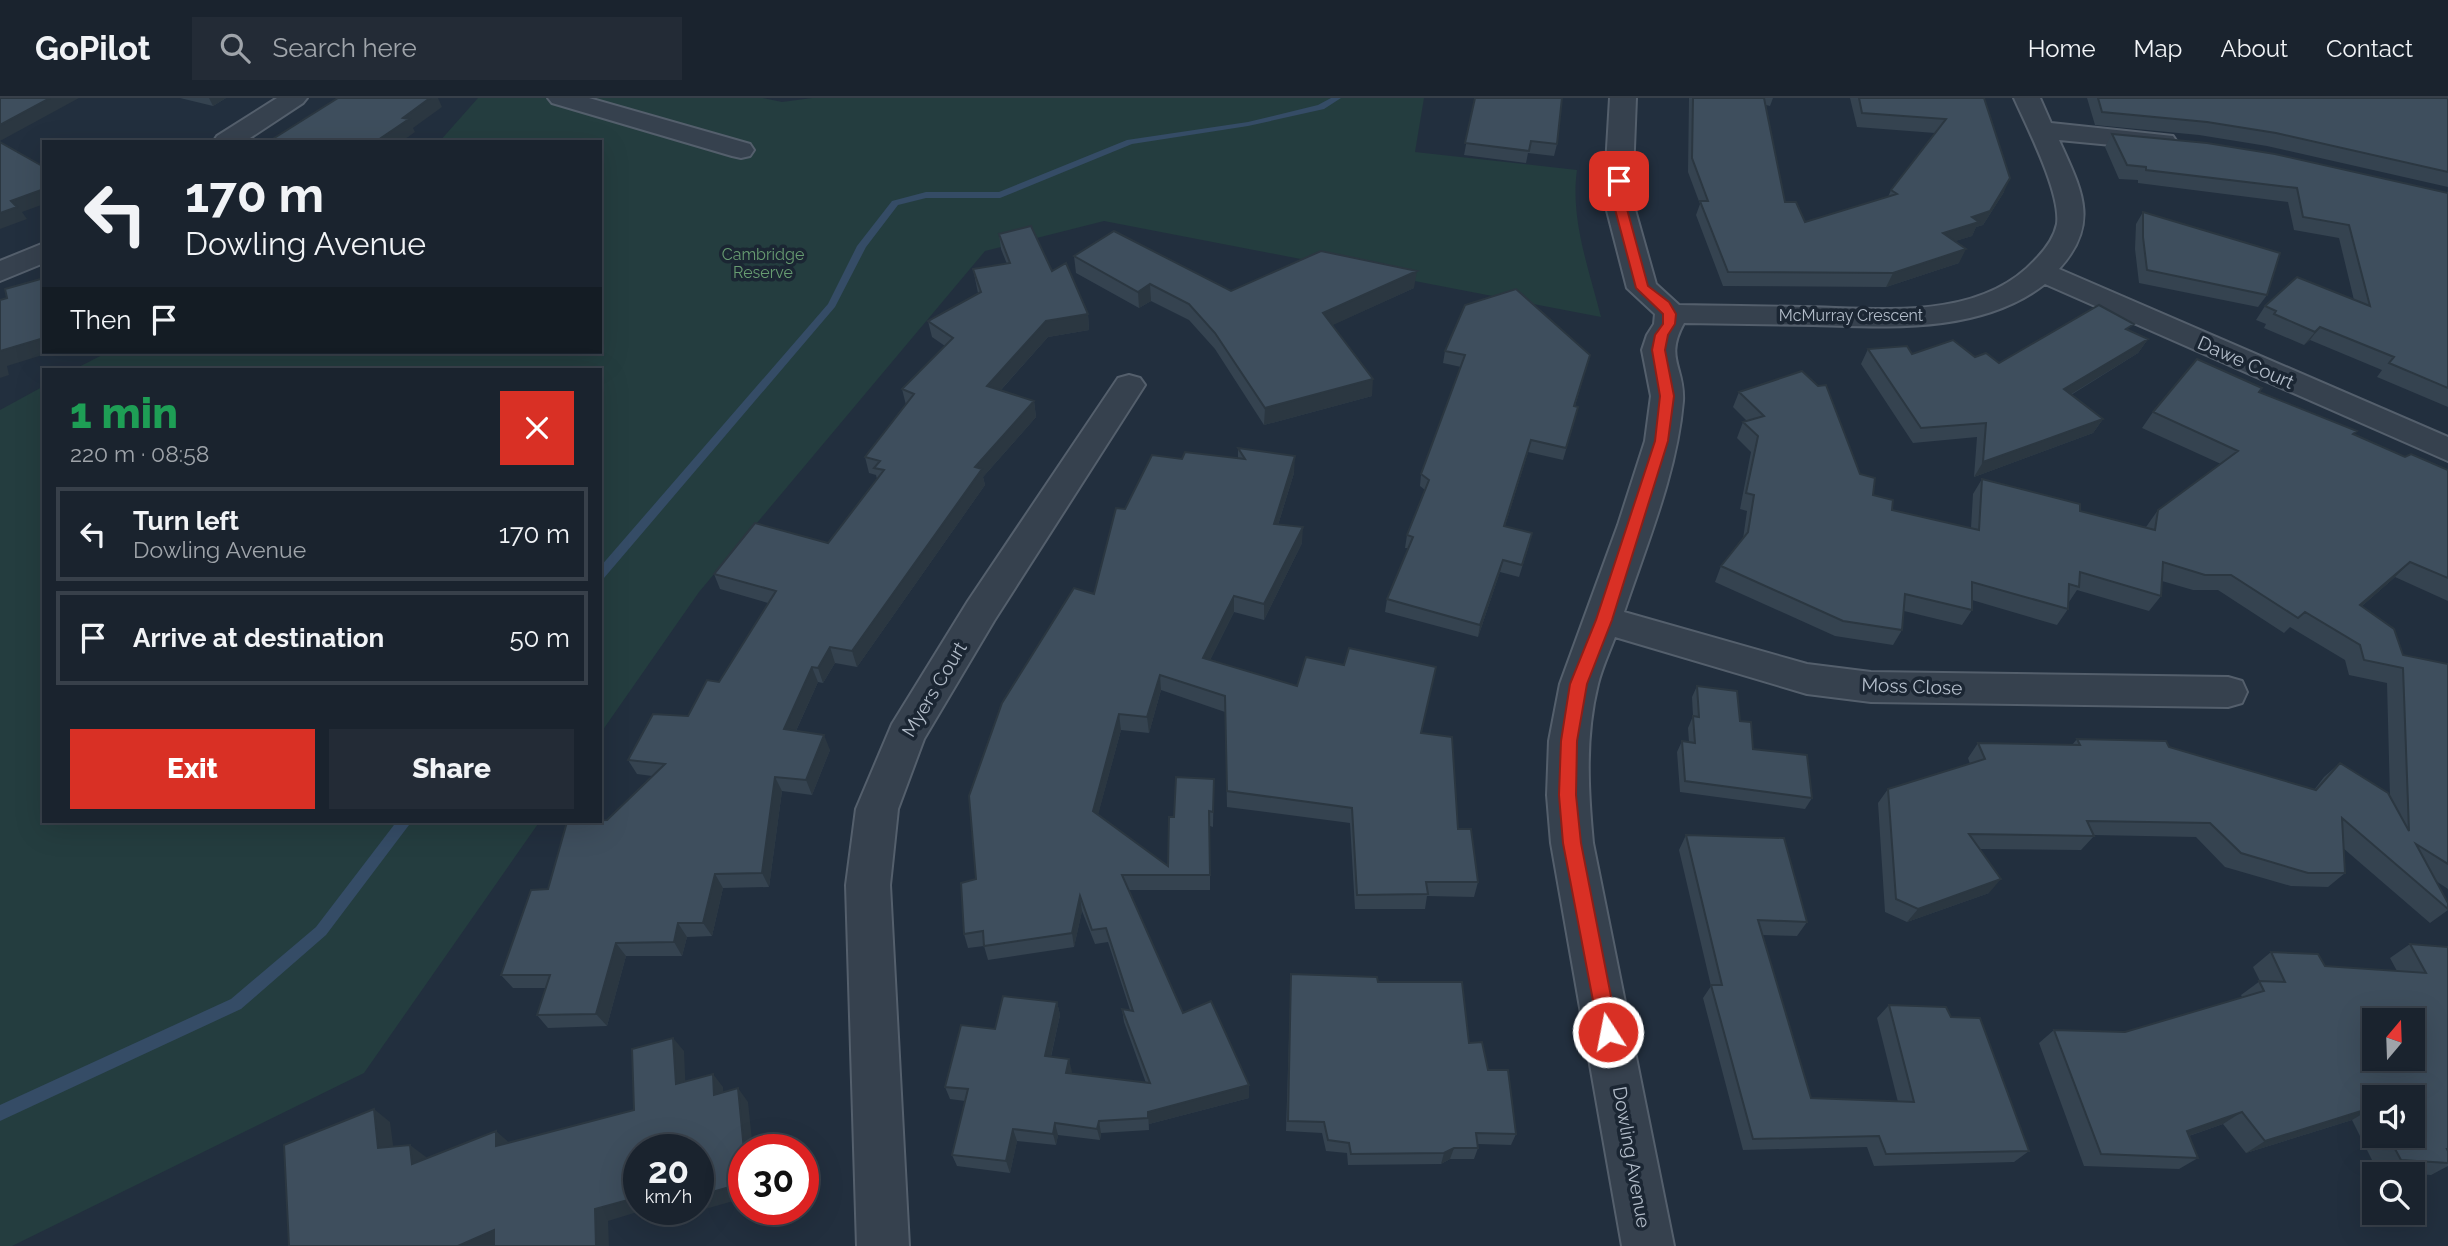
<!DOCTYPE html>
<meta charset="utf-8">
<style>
:root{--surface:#1a232e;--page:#232b36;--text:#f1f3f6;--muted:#9fa4aa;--line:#38404a;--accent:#d93025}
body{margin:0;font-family:Raleway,sans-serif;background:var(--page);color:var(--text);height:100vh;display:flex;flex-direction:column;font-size:26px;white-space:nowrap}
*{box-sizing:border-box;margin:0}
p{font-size:23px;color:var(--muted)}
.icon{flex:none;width:38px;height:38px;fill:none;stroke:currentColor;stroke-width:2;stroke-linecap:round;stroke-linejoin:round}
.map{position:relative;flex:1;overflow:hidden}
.sheet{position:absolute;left:42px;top:270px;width:560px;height:455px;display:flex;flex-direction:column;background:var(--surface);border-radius:0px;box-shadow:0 7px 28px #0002,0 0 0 2px var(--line)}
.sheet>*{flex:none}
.hud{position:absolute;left:42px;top:42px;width:560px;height:214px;border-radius:0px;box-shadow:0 7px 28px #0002,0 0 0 2px var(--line);background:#1a232e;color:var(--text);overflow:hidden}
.needle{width:46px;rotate:19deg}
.fabs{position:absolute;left:2362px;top:910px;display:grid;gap:14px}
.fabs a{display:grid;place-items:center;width:63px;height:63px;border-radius:0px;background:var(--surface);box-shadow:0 7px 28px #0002,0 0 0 2px var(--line);font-size:35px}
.speed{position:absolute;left:623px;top:1036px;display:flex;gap:14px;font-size:35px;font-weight:700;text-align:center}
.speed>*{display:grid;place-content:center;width:91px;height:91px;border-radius:50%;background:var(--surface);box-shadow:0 7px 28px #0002,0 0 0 2px var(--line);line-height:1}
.speed small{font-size:18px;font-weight:400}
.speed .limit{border:10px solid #d22;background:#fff;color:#111}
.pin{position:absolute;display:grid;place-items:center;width:60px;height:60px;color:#fff;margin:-30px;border-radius:14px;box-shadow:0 4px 10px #0006}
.me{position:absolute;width:77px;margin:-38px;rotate:349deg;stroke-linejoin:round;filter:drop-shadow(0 0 5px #0008)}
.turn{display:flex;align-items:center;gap:24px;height:147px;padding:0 28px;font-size:32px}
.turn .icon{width:91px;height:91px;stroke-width:2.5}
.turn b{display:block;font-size:49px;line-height:60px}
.then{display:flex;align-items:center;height:66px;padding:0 28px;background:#0003;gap:14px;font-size:26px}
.round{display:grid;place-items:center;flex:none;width:74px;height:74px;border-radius:0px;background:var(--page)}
.head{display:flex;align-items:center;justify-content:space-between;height:119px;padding:0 28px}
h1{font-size:42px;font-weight:800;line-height:52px;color:#1e9e55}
.action{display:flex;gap:14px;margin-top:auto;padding:14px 28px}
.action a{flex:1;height:80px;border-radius:0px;background:var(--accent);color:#fff;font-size:28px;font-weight:800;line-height:80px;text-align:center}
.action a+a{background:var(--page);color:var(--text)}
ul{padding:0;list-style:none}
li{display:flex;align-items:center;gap:21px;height:94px;margin:0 14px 10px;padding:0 14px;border:4px solid var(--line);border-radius:0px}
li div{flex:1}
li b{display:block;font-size:26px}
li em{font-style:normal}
header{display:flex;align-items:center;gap:42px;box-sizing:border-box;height:98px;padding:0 35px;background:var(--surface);border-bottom:2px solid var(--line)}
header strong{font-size:33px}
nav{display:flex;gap:38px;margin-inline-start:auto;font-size:24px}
.search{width:490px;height:63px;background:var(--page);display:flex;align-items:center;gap:18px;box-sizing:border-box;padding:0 24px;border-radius:0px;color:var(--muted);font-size:26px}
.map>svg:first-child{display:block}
.green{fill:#243d3f}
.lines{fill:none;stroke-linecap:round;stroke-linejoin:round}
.stream{fill:#354c66;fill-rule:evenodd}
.minor-casing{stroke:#545f6c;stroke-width:4}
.minor{fill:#36414e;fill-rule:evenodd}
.wall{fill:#354350;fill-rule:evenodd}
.shaded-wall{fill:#2b3741}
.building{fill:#3e4e5d;stroke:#2b3741;stroke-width:2;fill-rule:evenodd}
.route{fill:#d93025;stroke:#8d1f18;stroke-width:2}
.labels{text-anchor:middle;stroke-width:7;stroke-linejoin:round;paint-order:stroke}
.far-park-label{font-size:16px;fill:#679c71;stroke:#1b2633}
.far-street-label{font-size:16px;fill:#b2bcc9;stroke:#1b2633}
.street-label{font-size:19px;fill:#b2bcc9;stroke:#1b2633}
</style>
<header>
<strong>GoPilot</strong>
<div class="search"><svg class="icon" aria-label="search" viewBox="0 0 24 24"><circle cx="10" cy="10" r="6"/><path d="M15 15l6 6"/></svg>Search here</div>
<nav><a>Home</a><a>Map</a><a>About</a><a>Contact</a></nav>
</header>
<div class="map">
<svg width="2448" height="1148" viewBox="0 0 2448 1148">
<rect width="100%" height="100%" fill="#222f3e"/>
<path class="green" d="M478,0H763L782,4L812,0H1424L1415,54L1577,72C1570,121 1589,171 1601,219L1104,123L985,153L699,494L600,636V271H75L108,254H600V44H439Z
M44,288V723H540L364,975L12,1148H0V312Z"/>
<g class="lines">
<path class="stream" d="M1331,0H1341L1324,11L1248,28L1132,46L1000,100H926L898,107L866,149L835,209L604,480L600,481V469L828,206L857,148L892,103L926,94H999L1127,42L1248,24L1318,7Z
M397,723H412L326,837L241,911L0,1023V1007L231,901L316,829Z"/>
<defs>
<path id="minor" d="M277,0H307L303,5L244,44H213L217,38Z
M548,0H589L750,46L754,52L750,58L741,60L732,58L552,5Z
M1610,0H1636L1632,101L1656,186L1679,207C1720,208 1761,208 1802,209C1878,210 1978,224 2035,162C2045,152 2054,140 2057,126C2061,95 2027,29 2014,0H2040L2051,25L2173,38L2177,44L2173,50L2164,52L2059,42C2081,91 2101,125 2059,171L2448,339V363L2045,186C1980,236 1890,229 1813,227C1770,226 1727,226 1684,225C1664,261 1685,269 1683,303C1677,375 1647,445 1624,514L1807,566L1871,574L2228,579L2242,583L2247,594L2242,605L2228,609L1871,604L1807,596L1615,539C1609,555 1602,570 1598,586C1585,638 1588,692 1593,745L1674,1148H1622L1551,745L1547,697L1549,643L1560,586L1618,427L1645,343L1651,298L1642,252L1647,237L1654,226L1655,216L1627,190L1604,101Z
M44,145V165L0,183V163Z
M1129,277L1140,280L1145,287L994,523L924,641L898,711L890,787L909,1148H857L846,787L856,711L892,626L968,503L1118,280Z"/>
</defs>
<use href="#minor" class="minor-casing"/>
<use href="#minor" class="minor"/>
</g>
<path class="wall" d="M180,0H226L213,8Z
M1475,0L1557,46L1554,58L1528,55L1526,65L1464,57Z
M1689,0H1773L1770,8L1766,7L1785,104L1805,124L1888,99L1891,92L1935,35L1857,29L1850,0H1984L2004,94L1983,127L1976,129L1972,138L1955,143L1959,165L1886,189L1723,188L1696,117L1700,106L1688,74Z
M2087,0H2448V89L2267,48L2199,37L2095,27Z
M2112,36L2448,95V309L2377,279L2382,272L2310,242L2304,247L2264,230L2266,226L2256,222L2265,208L2354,202L2339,140L2294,132L2288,104L2138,85V82L2119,81L2105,49Z
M2143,114L2267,197L2258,209L2139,185L2135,151L2136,126Z
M999,136L1052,173L1088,216L1089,232L1048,239L1001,292L1034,303L1036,319L983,379L985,387L857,569L835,565L823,585L818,584L796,633L830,652L812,697L782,693L769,789L723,790L712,838L687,839L682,858H626L607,928L548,930L537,917L546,890H513L501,877L548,791L607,722L652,678L637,676L628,662L688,618L719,584L768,505L720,491L714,476L828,445L877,381L876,377L869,375L865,359L906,307L902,291L945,248L932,239L928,223L978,195L973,171L1007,166L1001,151Z
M1074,158L1231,193L1414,190L1332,227L1372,298L1264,327L1215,251L1189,222L1151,203L1139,210L1076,175Z
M2130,233L2148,241L2138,255L2071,297L2103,321L2093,335L1974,379L1977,339L1913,345L1861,266L1868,251L1912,256L1975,259L1999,265Z
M1445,253L1590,257L1575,308L1578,309L1575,321L1563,362L1528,354L1505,428L1529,447L1519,479L1500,474L1478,539L1385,514L1387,501L1408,450H1405L1407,437L1425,392L1420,388L1421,376L1461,269L1443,265Z
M1739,294L1860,376L1873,397L1892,412L1971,430L1973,396L1982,381L2080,413L2146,429L2158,412L2221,366L2142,330L2153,314L2259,294L2405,359L2448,372V503L2395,479L2362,508L2403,557L2448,566V791L2436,783L2448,805V812L2430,825L2343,750L2345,775L2328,789L2291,788L2225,769L2196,739L2093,737L2094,738L2081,752L1979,751L1989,795L1907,824L1885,814L1878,705L1888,691L1970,666L1968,660L1978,645L2072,647L2077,641L2169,649L2314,692L2324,679L2340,665L2390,699L2387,585L2349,577L2345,562L2290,529L2284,535L2218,492H2193L2162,483L2161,498L2149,513L2077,492L2069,504L2068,511L2057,527L1972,502V512L1962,527L1904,513L1902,532L1893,547L1835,538L1715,484L1721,468L1743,441L1747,413L1740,411L1751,354L1737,340L1743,324L1747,323L1733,309Z
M1238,350L1294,375L1278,427L1302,445L1264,522L1234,514L1210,562L1297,588L1344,567L1436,569L1421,635L1478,784L1474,799L1427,798L1425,811H1355L1350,725L1227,709L1225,614L1161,592L1149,635L1121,632L1098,716L1168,768L1174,719L1214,681L1213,729L1210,728V792H1128L1183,915L1249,1000L1149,1026V1032L1101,1035L1100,1042L1058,1037L1056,1047L1017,1043L1010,1075L957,1068L952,1057L965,1003L950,1001L945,989L995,931L1057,904L1060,917L1051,959L1069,961L1071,976L1146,985L1124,924L1122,911L1130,912L1108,844L1095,846L1082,813L1074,849L988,862L984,848L968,850L964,836L976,781L1094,496L1125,411L1182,361L1238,360Z
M1697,588L1740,623L1753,651L1812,700L1805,711L1680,694L1677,654L1682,643L1689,644L1688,630L1693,618L1692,599Z
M1686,737L1807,824L1797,838L1762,837L1811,1000L1898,1004L1877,920L1889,907L2029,1053L2014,1064L1874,1068L1867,1049L1743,1052L1703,900L1711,888L1679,752Z
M2410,846L2448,849V1068L2431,1077L2378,1074L2352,1022L2246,1055L2223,1026L2189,1038L2198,1060L2179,1071L2084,1068L2039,945L2054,932L2125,934L2242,899L2241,897L2260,883L2253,869L2271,854L2325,868L2397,873L2390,860ZM2375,999L2413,1038H2375Z
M1291,876L1378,884L1469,945L1488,972L1516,1036L1511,1047L1478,1046V1050L1474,1061H1450L1441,1066L1348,1067L1347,1055L1326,1053L1322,1035L1286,1033Z"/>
<path class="shaded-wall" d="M50,0H79L0,43V27Z
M209,0H226L213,8Z
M430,0H438L442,9L413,30L415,34L401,44H375L403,20Z
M2010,80L2004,94L1983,127L1976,129L1972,138L1936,149L1943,135L1972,119Z
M44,91V106L22,114L27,121L0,131V115L11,103Z
M1966,151L1959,165L1886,189L1893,175Z
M1417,173L1414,190L1322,232L1323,215Z
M1150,186L1151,203L1139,210L1138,194Z
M1088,216L1089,232L1048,239L990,304L987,288L1046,223Z
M2320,229L2310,242L2304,247L2315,234Z
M44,240V254H52L7,268L9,277L0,280V253Z
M2148,241L2138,255L2055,306L2064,291Z
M1373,281L1372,298L1264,327L1265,310Z
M1034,303L1036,319L983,379L985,387L857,569L852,553L975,369Z
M2103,321L2093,335L1974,379L1983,364Z
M1531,342L1528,354L1501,440L1504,428Z
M1295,358L1294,375L1273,443L1274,426Z
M1303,429L1302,445L1264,522V506Z
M1503,462L1500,474L1478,539L1480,527Z
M2410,464L2395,479L2346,522L2360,507Z
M1234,498V514L1203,576V560Z
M830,549L835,565L823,585L818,570Z
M812,569L818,584L790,646L784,631Z
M1160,577L1161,592L1149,635L1147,619Z
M1119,616L1121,632L1095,728L1093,713Z
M824,637L830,652L812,697L806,682Z
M775,679L782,693L769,789L762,775Z
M715,776L723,790L712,838L703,825Z
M2001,781L1989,795L1907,824L1918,811Z
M1080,798L1082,813L1074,849L1072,835Z
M678,825L687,839L682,858L674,844Z
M616,845L626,858L607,928L596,916Z
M1057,904L1060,917L1048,971L1045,958Z
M673,940L684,953L686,999L676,986Z
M1069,961L1072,974L1069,988L1066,975Z
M713,976L723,989L724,1010L714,997Z
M1249,987V1000L1149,1026V1032L1148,1014Z
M738,990L748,1004L753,1052H744Z
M2374,1009L2352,1022L2246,1055L2265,1043Z
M374,1011L390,1024L395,1062L378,1050Z
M2242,1014L2223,1026L2168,1045L2187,1033Z
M1099,1023L1101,1035L1100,1042L1097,1031Z
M1055,1025L1058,1037L1056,1047L1053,1036Z
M1013,1031L1017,1043L1010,1075L1006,1063Z
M496,1033L511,1046L496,1048Z
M410,1047L426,1059L429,1078L412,1066Z
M1454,1050L1450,1061L1441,1066L1444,1055Z
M744,1085V1100L684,1117L679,1111H698V1098Z
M639,1099V1111H647L608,1123L609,1148H596L595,1111Z
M494,1132L498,1148H458Z"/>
<path class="building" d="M0,0H50L0,27Z
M338,0H430L403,20L409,21L375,44H268Z
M1475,0H1562L1557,46L1531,43L1529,53L1465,45Z
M1693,0H1764L1785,104H1796L1805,124L1897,96L1891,92L1946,21L1862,15L1859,0H1984L2010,80L1990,113L1972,119L1979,124L1943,135L1966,151L1893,175L1728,174L1700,103H1708L1692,60Z
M2098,0H2448V74L2276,35L2207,24L2102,14Z
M2112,36L2207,45L2275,56L2448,95V290L2389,265L2394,259L2320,229L2315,234L2274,216L2276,213L2265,208L2297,179L2370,208L2349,127L2303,119L2297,90L2146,72V69L2127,67Z
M0,44L44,69V91L11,103L17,109L0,115Z
M2143,114L2280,155L2267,197L2147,172L2143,139Z
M1031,128L1052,173L1066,165L1088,216L1046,223L987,288L1034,303L975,369L982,371L852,553L830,549L818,570L812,569L784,631L824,637L806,682L775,679L762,775L715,776L703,825H678L674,844L616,845L596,916L537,917L550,877H501L531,792L548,791L567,724L607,722L665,666L628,662L653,616L688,618L707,582L719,584L776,493L714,476L755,425L828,445L884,372L874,370L880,363L865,359L914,296L902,291L953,240L928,223L981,194L973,171L1010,165L999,136Z
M1114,133L1231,193L1321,153L1417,173L1323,215L1373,281L1265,310L1215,235L1189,206L1150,186L1138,194L1074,158Z
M44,180V240L0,253V202L7,200L5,191Z
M1516,191L1590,257L1574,308L1578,309L1566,350L1531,342L1504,428L1532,435L1522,467L1503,462L1480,527L1387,501L1413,439L1407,437L1429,382L1421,376L1465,257L1445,253L1465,207Z
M2099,207L2134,226L2126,231L2148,241L2064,291L2103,321L1983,364L1986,325L1921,330L1868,251L1907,248L1912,256L1953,242L1975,259L1986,255L1999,265Z
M2197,261L2262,290L2259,294L2357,333L2353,336L2405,359L2411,356L2448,372V480L2410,464L2360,507L2394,531L2403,557L2448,566V766L2416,746L2448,805V811L2342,720L2345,775H2308L2241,755L2210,725L2087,723L2094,738L1969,736L2001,781L1918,811L1896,801L1888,691L1985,661L1978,645L2080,647L2077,641L2166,643L2169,649L2316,692L2340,665L2388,695L2409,733L2403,570L2364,562L2360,547L2305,514L2298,520L2231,477H2205L2163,464L2161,498L2080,474L2079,489L2069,486L2068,511L1972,484V512L1905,496L1902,532L1843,523L1721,468L1748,434L1754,397L1746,395L1758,338L1743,324L1764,318L1739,294L1802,273L1818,288L1826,287L1860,376L1875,380L1873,397L1893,402L1892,412L1979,432L1982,381L2080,406V413L2155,432L2158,412L2238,353L2153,314Z
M1238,350L1295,358L1274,426L1303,429L1264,506L1234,498L1203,560L1297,588L1306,559L1344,567L1349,550L1436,569L1421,635L1452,639L1458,731H1471L1478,784H1426L1428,796L1357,797L1352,710L1227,693L1225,598L1160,577L1147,619L1119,616L1093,713L1168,768L1169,719H1174L1176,679L1214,681L1213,714L1209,713L1210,777H1122L1183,915L1211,903L1249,987L1148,1014V1020L1099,1023L1097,1031L1055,1025L1053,1036L1013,1031L1006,1063L952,1057L968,991L945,989L961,927L995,931L1003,898L1057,904L1045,958L1069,961L1066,975L1150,985L1122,911L1133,913L1106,830L1092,832L1080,798L1072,835L984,848L983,833L964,836L961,785L976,781L969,698L1002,605L1074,490L1094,496L1116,410L1125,411L1152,357L1182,361L1185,354L1245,361Z
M1697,588L1737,593L1740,623L1751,624L1753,651L1807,657L1812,700L1685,683L1682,643L1695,645L1693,618L1699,619Z
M1686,737L1784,740L1807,824L1758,822L1811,1000L1914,1004L1889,907L1946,909L1951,919L1980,920L2029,1053L1886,1056L1879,1038L1753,1041L1711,887H1722Z
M2410,846L2448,849V1051H2447L2448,1053V1065L2401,1062L2388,1038H2413V999H2375V1011L2374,1009L2265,1043L2242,1014L2187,1033L2198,1060L2101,1056L2054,932L2125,934L2264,893L2259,883L2285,884L2271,854L2318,856L2325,868L2426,875ZM2375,922H2413V961H2375Z
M1291,876L1377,879L1378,884H1462L1469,945L1482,944L1488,972H1508L1516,1036L1476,1035L1478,1050H1454L1444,1055L1351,1056L1349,1045L1328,1042L1324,1024L1288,1023Z
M673,940L676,986L713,976L714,997L738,990L744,1052V1085L698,1098V1052H639V1099L595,1111L596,1148H494V1132L458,1148H289L284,1047L374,1011L378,1050L410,1047L412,1066L496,1033V1048L634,1012L632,951Z"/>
<path class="route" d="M1619,80L1624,83V100L1648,188L1669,204L1676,216L1675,226L1668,237L1665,252L1674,298L1668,343L1612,522L1587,586L1577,643L1576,697L1581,745L1618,934L1615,940L1608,943L1602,940L1599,934L1563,745L1559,697L1561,643L1570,586L1596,522L1655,343L1660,298L1652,252L1655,237L1663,226V216L1636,190L1612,100L1613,83Z"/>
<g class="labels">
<g class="far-park-label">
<text x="763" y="162">Cambridge<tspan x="763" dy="18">Reserve</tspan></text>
</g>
<g class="far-street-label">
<text x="1851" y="223">McMurray Crescent</text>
</g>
<g class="street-label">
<text transform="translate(2246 264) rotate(24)" y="7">Dawe Court</text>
<text transform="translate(1912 588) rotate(2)" y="7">Moss Close</text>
<text transform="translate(934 591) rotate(-59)" y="7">Myers Court</text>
<text transform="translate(1632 1059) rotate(80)" y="7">Dowling Avenue</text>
</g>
</g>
</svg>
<div class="fabs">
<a><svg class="needle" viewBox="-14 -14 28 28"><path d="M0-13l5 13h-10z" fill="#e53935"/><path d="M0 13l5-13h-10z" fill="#9fa4aa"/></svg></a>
<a><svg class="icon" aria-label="sound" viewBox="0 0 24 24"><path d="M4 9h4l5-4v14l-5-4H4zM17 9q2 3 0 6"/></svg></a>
<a><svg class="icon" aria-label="search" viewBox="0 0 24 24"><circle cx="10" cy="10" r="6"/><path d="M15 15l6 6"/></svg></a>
</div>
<div class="speed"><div>20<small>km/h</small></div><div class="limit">30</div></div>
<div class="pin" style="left:1619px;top:83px;background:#d93025"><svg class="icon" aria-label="arrive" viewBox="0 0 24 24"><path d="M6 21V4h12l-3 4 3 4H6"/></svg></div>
<svg class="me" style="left:1608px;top:934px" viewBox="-20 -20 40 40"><circle r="17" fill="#d93025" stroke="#fff" stroke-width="3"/><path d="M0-11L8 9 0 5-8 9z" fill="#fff"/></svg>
<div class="hud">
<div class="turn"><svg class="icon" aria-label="left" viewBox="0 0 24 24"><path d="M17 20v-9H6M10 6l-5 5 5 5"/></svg><div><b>170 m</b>Dowling Avenue</div></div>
<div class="then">Then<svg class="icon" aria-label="arrive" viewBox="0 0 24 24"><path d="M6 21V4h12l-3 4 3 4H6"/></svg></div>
</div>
<section class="sheet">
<div class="head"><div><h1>1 min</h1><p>220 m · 08:58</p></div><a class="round" style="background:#d93025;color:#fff"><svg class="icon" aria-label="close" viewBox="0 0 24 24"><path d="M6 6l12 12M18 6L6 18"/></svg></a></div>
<ul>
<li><svg class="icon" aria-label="left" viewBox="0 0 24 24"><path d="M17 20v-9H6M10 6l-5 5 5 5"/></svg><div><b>Turn left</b><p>Dowling Avenue</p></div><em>170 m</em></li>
<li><svg class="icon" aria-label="arrive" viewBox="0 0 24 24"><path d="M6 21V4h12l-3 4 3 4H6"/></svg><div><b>Arrive at destination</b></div><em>50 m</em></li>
</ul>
<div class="action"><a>Exit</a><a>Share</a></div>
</section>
</div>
